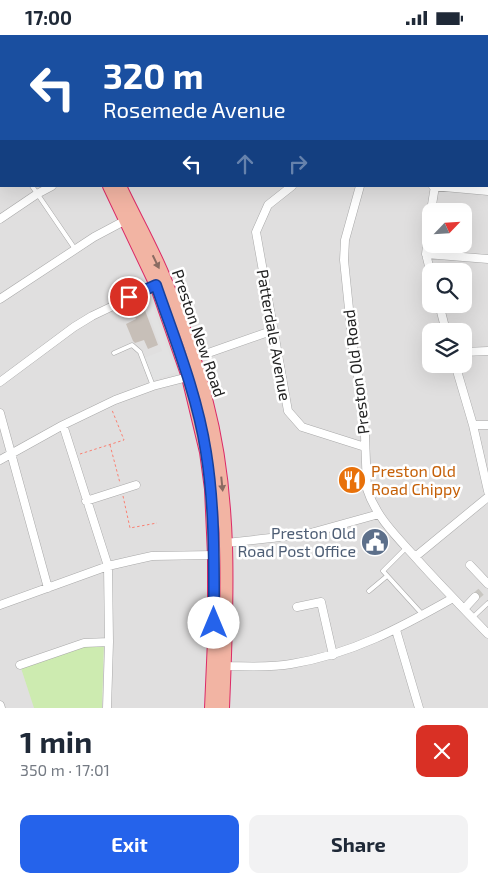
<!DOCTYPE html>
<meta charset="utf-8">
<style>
:root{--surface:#fff;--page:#f2f2f3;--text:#1f2937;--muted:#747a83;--accent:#2563eb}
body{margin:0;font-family:"Exo 2",sans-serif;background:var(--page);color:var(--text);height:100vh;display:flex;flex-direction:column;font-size:19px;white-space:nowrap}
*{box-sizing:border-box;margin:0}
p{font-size:16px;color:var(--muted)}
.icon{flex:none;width:28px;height:28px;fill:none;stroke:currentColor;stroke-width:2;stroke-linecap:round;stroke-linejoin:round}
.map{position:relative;height:673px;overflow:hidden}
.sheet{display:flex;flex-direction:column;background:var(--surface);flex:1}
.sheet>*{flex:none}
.banner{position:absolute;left:0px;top:0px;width:489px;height:152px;box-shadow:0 5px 20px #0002;background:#1a4fa0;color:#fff;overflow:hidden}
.needle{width:32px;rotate:65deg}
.buttons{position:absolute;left:422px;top:168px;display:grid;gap:10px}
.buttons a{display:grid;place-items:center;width:50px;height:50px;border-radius:10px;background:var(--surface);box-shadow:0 5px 20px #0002;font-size:25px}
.pin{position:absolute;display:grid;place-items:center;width:42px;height:42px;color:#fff;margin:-21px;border:2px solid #fff;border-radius:50%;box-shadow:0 1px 5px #0007}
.me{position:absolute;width:55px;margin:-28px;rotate:0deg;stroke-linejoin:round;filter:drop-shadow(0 0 4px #0008)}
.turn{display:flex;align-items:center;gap:18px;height:105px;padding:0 20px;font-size:22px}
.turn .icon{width:65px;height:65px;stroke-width:2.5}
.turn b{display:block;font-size:35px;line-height:42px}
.lanes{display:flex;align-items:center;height:48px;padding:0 20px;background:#0003;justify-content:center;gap:25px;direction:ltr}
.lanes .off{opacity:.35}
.round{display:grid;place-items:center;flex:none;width:52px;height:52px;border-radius:10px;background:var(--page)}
.summary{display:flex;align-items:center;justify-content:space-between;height:85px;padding:0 20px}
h1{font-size:30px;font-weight:700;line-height:38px}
.primary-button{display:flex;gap:10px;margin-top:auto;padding:10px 20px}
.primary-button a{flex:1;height:58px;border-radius:10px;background:var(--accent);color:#fff;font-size:20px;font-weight:700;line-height:58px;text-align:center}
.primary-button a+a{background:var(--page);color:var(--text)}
.status{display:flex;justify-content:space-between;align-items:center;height:35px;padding:0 25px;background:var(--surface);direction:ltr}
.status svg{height:14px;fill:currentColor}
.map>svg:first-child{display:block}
.residential{fill:#e0dfdf;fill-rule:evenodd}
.grass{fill:#cdebb0}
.parking{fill:#e2e2e2}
.building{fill:#c7bfb8}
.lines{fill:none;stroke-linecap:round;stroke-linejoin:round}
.minor-tunnel{stroke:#c8c6c1;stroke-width:8;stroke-dasharray:8 4;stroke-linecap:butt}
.service-casing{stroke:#a9a9a9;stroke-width:5}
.minor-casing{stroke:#a9a9a9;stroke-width:9}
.trunk-casing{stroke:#dc2a67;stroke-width:14}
.path{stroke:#fa8072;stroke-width:1;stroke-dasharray:2.5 2.5;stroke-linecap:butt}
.service{stroke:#fff;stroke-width:4}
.minor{stroke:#fff;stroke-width:8}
.trunk{stroke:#f2b4a3;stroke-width:12}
.oneway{fill:#8a6b62}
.route-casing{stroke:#184099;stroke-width:12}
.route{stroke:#2563eb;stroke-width:9}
.labels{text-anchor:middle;stroke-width:5;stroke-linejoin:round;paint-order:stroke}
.street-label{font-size:16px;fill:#222;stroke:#fff}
.food-label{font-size:16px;fill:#c56008;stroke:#fff;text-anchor:start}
.service-label{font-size:16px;fill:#4e5e75;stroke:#fff;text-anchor:end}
</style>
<div class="status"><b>17:00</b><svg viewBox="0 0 49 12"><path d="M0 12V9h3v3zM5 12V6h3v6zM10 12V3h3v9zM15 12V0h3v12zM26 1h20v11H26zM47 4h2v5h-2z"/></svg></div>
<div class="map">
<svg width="488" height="673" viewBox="0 0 488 673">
<rect width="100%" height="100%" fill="#f2efe9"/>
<path class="residential" d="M0,0L15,1H1V151H109L156,250L206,417L211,673H0Z
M27,0H488V673H223L222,455L120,151H488V1ZM431,176H464V209H431ZM431,236H464V269H431ZM431,296H464V329H431Z"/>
<path class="grass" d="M104,606L102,673H34L20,630L84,608Z"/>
<path class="parking" d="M149,260L176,337L152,346L144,323L162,316L143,263Z"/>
<path class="building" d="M143,270L158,310L148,314L144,305L135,308L133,306L126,289L136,284L132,274Z"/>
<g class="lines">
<path class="minor-tunnel" d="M475,562L482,556"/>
<defs>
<path id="service" d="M360,1L362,0
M0,55L1,57
M0,103L1,105
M0,143L1,142
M32,151L75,214
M114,318L132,310L140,317L153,351
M406,513L383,536L423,580
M369,556L387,541
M472,583L488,568"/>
<path id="minor" d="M298,0V1
M402,0L403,1
M154,1L156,0
M315,1L317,0
M450,1L451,0
M488,64V63
M0,92L1,91
M292,151L268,170L256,197L288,376L302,392L365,412
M360,151L345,205L344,225L353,313L364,374L367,454C376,482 397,502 416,523C439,549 464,574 488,599
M433,151L488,156
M431,176L435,151
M431,178L426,219L431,239
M0,184L37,159L52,151
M426,219L488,224
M0,264L94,202L126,185
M439,269L446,296
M464,317L488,316
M194,323L274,295
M455,329L473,390L488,456
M0,347L74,292L92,281L159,249
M0,378L48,553
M63,390L108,531L109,607L107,673
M473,390H488
M0,425L63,390L115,365L153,351L188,342
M86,466L136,450
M226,508L307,499L379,479
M415,522L488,462
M470,530L488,549
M0,570L108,531L134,525L152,521L214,520
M297,572L321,567L333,620
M464,574L475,562
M396,595L419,673
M20,630L84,608L109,607
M222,631C244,631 270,633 291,629C352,619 400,593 453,563
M0,670L1,673"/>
<path id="trunk" d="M14,0L15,1
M27,0L28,1
M109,151L156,250L188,342L206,417L211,454L214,520V605L211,673
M120,151C135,183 153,214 166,247C182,286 197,327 207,368C233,467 227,572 223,673"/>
</defs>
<use href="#service" class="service-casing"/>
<use href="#minor" class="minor-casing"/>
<use href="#trunk" class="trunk-casing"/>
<path class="path" d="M110,410L120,448
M80,419L124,405L112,375
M123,461L130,493L157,488"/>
<use href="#service" class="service"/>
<use href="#minor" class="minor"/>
<use href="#trunk" class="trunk"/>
</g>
<defs><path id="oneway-solid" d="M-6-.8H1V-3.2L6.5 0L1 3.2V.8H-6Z" transform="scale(1.25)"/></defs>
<g class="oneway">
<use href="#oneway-solid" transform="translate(156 227) rotate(64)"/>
<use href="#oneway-solid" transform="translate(222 449) rotate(84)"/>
</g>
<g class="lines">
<defs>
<path id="route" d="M129,262L156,250C175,305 197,359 206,417C215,473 214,531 214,588"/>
</defs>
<use href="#route" class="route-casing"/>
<use href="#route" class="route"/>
</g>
<defs>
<symbol id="restaurant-disc" viewBox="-11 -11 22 22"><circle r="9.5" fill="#e8710a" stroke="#fff"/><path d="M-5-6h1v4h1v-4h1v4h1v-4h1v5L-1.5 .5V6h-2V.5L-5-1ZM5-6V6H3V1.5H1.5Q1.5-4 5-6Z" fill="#fff"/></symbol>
<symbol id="civic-disc" viewBox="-11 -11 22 22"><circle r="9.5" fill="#5c6f8a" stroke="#fff"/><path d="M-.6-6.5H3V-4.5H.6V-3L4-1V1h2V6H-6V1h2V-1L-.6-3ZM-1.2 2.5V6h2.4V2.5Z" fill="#fff"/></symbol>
</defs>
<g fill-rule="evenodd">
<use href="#restaurant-disc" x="336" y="429" width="32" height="32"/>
<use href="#civic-disc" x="359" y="491" width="32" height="32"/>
</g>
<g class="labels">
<g class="street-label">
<text transform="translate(199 298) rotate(71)" y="6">Preston New Road</text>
<text transform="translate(274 300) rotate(80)" y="6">Patterdale Avenue</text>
<text transform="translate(356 337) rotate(-97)" y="6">Preston Old Road</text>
</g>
<g class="food-label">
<text x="371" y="442">Preston Old<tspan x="371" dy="18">Road Chippy</tspan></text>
</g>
<g class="service-label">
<text x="356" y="504">Preston Old<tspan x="356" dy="18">Road Post Office</tspan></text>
</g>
</g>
</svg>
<div class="buttons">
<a><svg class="needle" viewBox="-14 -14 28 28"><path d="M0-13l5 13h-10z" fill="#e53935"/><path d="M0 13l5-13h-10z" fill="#747a83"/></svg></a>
<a><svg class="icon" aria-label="search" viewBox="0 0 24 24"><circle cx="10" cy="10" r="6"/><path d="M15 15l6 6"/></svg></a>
<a><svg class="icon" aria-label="layers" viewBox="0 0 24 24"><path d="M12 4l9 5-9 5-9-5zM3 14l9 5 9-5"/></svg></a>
</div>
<div class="pin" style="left:129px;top:262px;background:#d93025"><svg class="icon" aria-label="arrive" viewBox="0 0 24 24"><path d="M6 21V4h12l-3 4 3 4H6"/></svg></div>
<svg class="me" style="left:214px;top:588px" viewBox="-20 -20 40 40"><circle r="19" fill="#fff"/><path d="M0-13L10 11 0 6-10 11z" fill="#2563eb"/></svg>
<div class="banner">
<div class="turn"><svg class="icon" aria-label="left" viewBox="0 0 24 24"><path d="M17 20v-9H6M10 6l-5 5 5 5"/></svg><div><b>320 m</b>Rosemede Avenue</div></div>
<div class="lanes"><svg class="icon" aria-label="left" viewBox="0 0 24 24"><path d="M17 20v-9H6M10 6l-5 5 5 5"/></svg><svg class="icon off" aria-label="ahead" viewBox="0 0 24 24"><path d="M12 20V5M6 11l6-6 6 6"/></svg><svg class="icon off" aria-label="right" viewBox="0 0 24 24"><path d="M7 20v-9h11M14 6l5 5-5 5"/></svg></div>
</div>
</div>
<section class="sheet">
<div class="summary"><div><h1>1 min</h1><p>350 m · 17:01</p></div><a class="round" style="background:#d93025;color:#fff"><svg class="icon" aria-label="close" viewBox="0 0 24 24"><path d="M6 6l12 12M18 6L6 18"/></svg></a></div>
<div class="primary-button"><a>Exit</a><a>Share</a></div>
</section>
